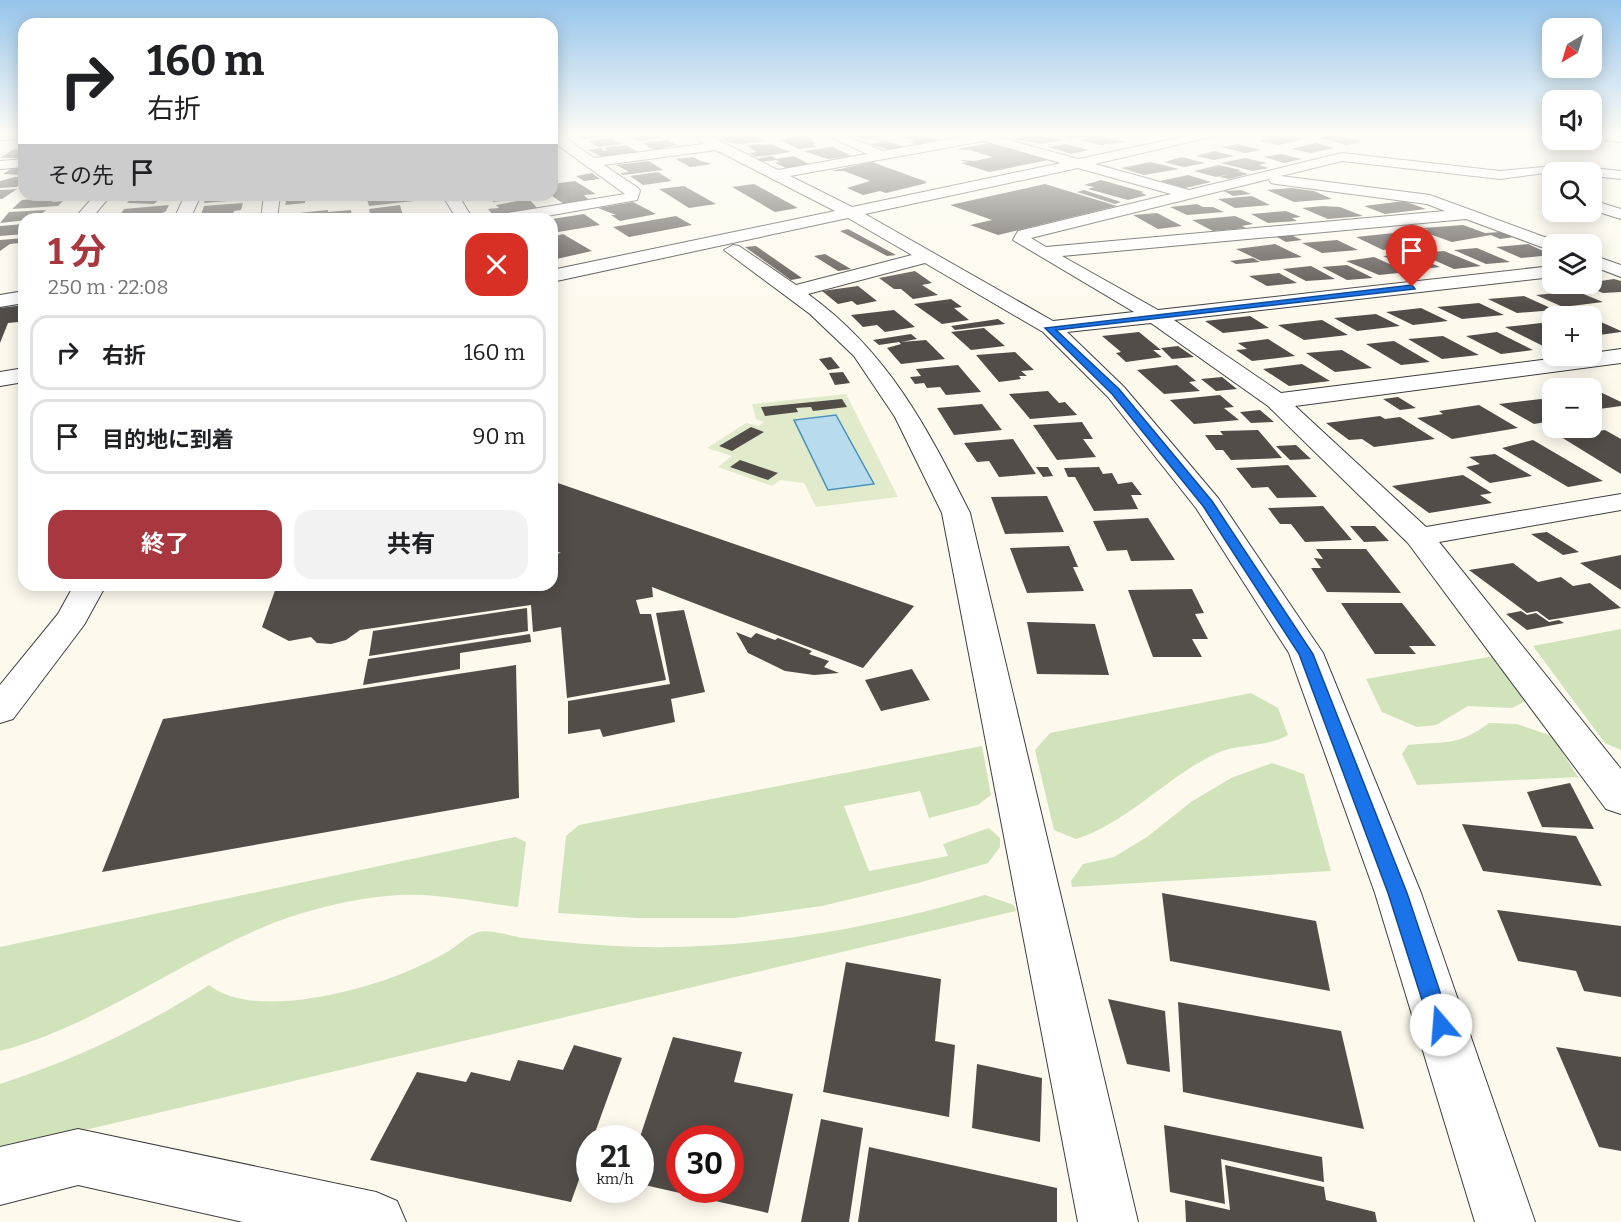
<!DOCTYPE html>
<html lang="ja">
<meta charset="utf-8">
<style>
:root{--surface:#fff;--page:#f2f2f2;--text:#202124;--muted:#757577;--line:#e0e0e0;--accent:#a9373f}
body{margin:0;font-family:Bitter,"Noto Sans JP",serif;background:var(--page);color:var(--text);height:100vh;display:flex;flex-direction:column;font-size:22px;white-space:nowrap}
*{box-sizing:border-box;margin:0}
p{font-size:20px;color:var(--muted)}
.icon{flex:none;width:33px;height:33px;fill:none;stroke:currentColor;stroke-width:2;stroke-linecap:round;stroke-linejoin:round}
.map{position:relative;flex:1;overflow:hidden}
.panel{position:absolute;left:18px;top:213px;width:540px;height:378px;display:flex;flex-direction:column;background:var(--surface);border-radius:18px;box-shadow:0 3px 15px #0003}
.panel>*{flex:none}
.guide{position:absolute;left:18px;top:18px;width:540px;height:183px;border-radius:18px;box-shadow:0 3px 15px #0003;background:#fff;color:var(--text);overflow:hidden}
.needle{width:39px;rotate:218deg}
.buttons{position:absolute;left:1542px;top:18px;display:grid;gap:12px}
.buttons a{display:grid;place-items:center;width:60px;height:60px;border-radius:12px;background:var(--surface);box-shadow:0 3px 15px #0003;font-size:30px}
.speed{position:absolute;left:576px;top:1125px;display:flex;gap:12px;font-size:30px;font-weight:700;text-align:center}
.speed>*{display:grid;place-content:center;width:78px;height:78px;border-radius:50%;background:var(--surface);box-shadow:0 3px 15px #0003;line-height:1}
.speed small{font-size:15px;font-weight:400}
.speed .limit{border:9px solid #d22;background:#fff;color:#111}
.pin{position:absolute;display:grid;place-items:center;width:51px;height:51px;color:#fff;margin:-62px -26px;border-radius:50% 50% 50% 0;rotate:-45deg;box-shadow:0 0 6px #0007}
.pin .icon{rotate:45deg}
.me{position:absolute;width:66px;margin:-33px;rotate:342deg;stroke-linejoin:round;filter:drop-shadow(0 0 4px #0008)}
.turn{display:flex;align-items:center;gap:21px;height:126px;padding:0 30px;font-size:27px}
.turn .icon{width:78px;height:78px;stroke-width:2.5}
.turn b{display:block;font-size:42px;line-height:51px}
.then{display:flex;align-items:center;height:57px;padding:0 30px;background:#0003;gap:12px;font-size:22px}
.round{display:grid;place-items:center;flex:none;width:63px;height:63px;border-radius:18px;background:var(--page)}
.head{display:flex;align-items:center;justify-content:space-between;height:102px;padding:0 30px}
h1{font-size:36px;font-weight:700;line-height:45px;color:var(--accent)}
.cta{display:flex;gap:12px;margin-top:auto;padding:12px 30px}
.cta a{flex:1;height:69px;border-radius:18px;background:var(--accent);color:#fff;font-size:24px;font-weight:700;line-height:69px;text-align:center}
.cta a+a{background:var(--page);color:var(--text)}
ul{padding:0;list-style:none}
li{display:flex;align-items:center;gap:18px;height:75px;margin:0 12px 9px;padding:0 18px;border:3px solid var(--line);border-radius:18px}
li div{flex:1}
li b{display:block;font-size:22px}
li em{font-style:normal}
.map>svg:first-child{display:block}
.green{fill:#d1e3bb}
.pitch{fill:#e1ebcc}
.water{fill:#b8dbee;stroke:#4991bb;stroke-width:1.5}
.building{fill:#534d4a;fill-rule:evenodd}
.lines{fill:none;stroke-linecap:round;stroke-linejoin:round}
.minor-casing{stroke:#3f3f3f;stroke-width:2}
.minor{fill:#fff;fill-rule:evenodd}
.route{fill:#1a73e8;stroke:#114b97;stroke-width:1.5}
</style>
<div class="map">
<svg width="1621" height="1222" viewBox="0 0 1621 1222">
<rect width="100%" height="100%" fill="#fdf9ed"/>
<path class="green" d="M1621,629V750L1605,743L1533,646Z
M1494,656L1526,701L1512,708L1468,706L1436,725L1417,727L1382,712L1366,679Z
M1251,693L1278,708L1288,735C1266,748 1240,743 1217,753C1166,777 1129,822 1076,839L1054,830L1035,750L1050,733Z
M1489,723L1517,724L1552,736L1578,777L1417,785L1402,754L1408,745C1445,741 1457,747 1489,723Z
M982,746L991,795L978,805L929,818L920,791L844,806L869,871L948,856L943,844L989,828L1000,838V847L988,863L918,883L822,906L735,918H637L558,913L566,836L579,825Z
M1272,763L1304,774L1331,871L1072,887L1071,881L1083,864L1114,857L1147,837L1191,802L1231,778Z
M515,837L526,842L518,907C473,902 432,891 387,896C344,900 298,912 259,929C171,967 94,1026 0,1051V947Z
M985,895L1014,905L1016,911L0,1150V1084C74,1060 144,1027 209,985C253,1021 368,990 415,968C426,963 437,958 447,952C456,947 468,935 478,932C490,929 511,936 523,938C562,942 602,946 641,947C758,949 873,928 985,895Z"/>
<path class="pitch" d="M846,394L898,497L816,507L804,483L780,480L772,486L718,467L732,456L707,448L746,423L759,426L764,422L756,419L752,404Z"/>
<path class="water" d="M836,415L874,484L828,490L794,420Z"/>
<path class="building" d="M576,134H603L606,136L583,139Z
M663,134L657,137L661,138L637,141L626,135Z
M753,134L766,141L741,144L728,142L721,138Z
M849,134H884V136L865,139Z
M920,134L940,140L920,143L925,144L919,145L910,142L917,141L899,137Z
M1043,134L1062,140L1043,144L1012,139Z
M1057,134H1087V136L1070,139Z
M1282,134H1283L1305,139L1279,145L1260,141Z
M805,135L815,139L811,140L816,144L812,145L817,147L799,149L779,140Z
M1334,135L1362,141L1347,145L1320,138Z
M1099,136L1125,142L1101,145L1080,140Z
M612,138L622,144L598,147L589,141Z
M667,140L677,145L654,150L642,143Z
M886,141L906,147L889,150L869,144Z
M991,143L1049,160L989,172L961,163L967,162L959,160L974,161L993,157L970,150L957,149Z
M1316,143L1334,148L1311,153L1291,149Z
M759,144L772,145L791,152L756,157L749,153L757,152L746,146Z
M1065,144L1089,150L1071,154L1049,147Z
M1238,144L1261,150L1245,153L1221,147Z
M626,145L638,152L602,157L588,150L601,148L604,151L608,150L604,148Z
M832,147L852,156L828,159L803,151Z
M24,149L22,158H0L12,150Z
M1214,151L1234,156L1214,160L1196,156Z
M1281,154L1302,159L1285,163L1264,157Z
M772,156L776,159L794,156L811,165L786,168L775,163L780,162L776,160L761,162L756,159Z
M693,157L701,161L712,164L690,167L676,159Z
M1182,157L1205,163L1184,167L1164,162Z
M1245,158L1267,163L1259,165L1269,168L1253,171L1221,163Z
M649,161L663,170L623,175L620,173L629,172L616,165Z
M872,162L927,182H924L927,183L886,193L880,191L863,195L847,188L870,181L844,171H831Z
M1151,162L1179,169L1144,175L1121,168Z
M1219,165L1241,170L1238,171L1248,174L1229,179L1219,177L1230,174L1216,177L1194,171Z
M14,167H24V175L3,174Z
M658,172L672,181L643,185L630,176Z
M592,173L600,179L584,181L576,176Z
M1188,175L1211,182L1185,188L1160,181Z
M15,177H24V182L16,187L0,188V181Z
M1101,180L1144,192L1141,193L1147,195L1128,200L1088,189L1094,187L1084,185Z
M575,181L596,194L584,195L589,200L564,204L552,196V184Z
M754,184L798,208L775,212L732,187Z
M1045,184L1117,206L998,235L970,225L992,220L950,205Z
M684,186L716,204L689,208L659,189Z
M1292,188L1314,191L1332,199L1294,202L1267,190Z
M17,189L2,199H0V190Z
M1084,190L1121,202L1115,204L1077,192Z
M1241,190L1251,194L1233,196L1224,191Z
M134,195H170L169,198L160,199L154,204L127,203Z
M207,195H241L240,200L204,203Z
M288,195H342V199L305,200V203L285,205Z
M396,195V198L412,196L414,201L369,206L366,196Z
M488,195H522L524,198L493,202Z
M1252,196L1270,205L1235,208L1218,199Z
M56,197L52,202L63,201L58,206L12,209L22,200Z
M529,199L538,209L493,215L488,209L499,208L496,205Z
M1404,201L1426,209L1385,214L1364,206Z
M633,202L656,214L620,221L611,215H616L598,208Z
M243,203L241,210L234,211L233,214L200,217L204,206Z
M1197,204L1203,207H1213L1224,212L1187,215L1170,207Z
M169,205L166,211L160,214L118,218L124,209Z
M400,205L403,216L371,219L369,209Z
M1323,206L1340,207L1363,216L1328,219L1302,208Z
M46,210L36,219L0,223L9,212Z
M328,210V212L351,210L352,219H298L299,213Z
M1286,211L1301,217L1292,218L1297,221L1268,223L1251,214Z
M1157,213L1182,226L1158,229L1133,215Z
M584,214L600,225L558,232L552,228V219Z
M676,216L692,225L629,237L613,227Z
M1235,216L1253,224L1242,226L1246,228L1213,231L1192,220Z
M24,224V234L0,236V226Z
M1463,225L1485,233L1500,232L1514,237L1500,239L1491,235L1452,242L1421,231L1428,230L1423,228Z
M848,229L896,255L887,256L840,231Z
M1394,233L1423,246L1383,250L1356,237Z
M563,234L592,251L552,260V237Z
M1291,235L1302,240L1286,242L1275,236Z
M24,238L19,243L10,244L0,251V240Z
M1337,240L1358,250L1322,253L1302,243Z
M1275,244L1302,257L1261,261L1236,249Z
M1528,244L1552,255L1521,258L1496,247Z
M756,246L802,278L791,280L745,247Z
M1477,248L1510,262L1486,264L1454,250Z
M1444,251L1481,266L1454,269L1418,253Z
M825,254L851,269L838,271L814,256Z
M1409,254L1440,267L1413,270L1383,256Z
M1374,257L1408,272L1379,275L1346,261Z
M1253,258L1260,262L1236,264L1230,261Z
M1347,265L1373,278L1347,280L1322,267Z
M1311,266L1335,279L1306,281L1283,269Z
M915,271L932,283L922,285L938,295L913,299L901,289H894L879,278Z
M1279,273L1297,283L1267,286L1249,276Z
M1614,279L1621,281V292L1603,293L1580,284Z
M858,286L877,301L857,305L852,301L838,304L822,291Z
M1576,291L1603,302L1563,307L1536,295Z
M1524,296L1555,310L1517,313L1488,299Z
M951,299L962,307L954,308L969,320L942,324L914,304Z
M1479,303L1504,315L1462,319L1437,307Z
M24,305L18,322L8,323L0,343V308Z
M1421,308L1448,321L1413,325L1386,312Z
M894,310L915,327L885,332L877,325L863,327L851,315Z
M1376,314L1400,326L1357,331L1334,318Z
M1250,316L1269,328L1223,333L1205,321Z
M1592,318L1621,331V332L1592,336Z
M998,319L1005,324L955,330L951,326Z
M1322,320L1348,335L1304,340L1278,325Z
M1541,323L1552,328V347L1547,348L1505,327Z
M984,328L1005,346L971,350L951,332Z
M1139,332L1161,350H1153L1162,357L1126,362L1116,353L1121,352L1102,336Z
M1497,332L1533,350L1501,354L1466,336Z
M911,334L917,339L901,342L926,340L945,359L901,364L887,348L901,344L899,342L879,345L873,340Z
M1443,336L1479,355L1442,359L1408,339Z
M1268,339L1295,356L1252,361L1236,350L1247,349L1238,343Z
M1394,341L1430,362L1401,365L1366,344Z
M1178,346L1194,357L1172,359L1161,348Z
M1342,350L1372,368L1335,372L1306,353Z
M1015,352L1034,370L1021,371L1027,376H1019L1021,379L999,382L976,355Z
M831,357L840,368L828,370L819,359Z
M1302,364L1330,381L1289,386L1263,369Z
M958,365L981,392L946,395L940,387L927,388L924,383L915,384L910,377L921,376L916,369Z
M1177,365L1196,381L1189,382L1200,391L1164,394L1137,370Z
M843,372L850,383L835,385L829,373Z
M1222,377L1237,389L1216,391L1201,379Z
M1596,390L1621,402V406L1592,410V391Z
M1048,391L1059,403L1065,402L1077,415L1030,419L1009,394Z
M1220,395L1234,407L1224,408L1239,420L1194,424L1170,400Z
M1398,397L1416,408L1400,410L1383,399Z
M842,399L847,407L813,411L811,407L796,408L798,412L765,416L761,407Z
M1541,399L1552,403V421L1534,424L1499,404Z
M982,404L1002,430L954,435L937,408Z
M1479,405L1518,428L1452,439L1417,418L1443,414L1439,411Z
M1260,410L1274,422L1251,423L1240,412Z
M1380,416L1385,419L1400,417L1435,439L1374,447L1362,439L1349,440L1326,423Z
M1082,422L1093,439H1083L1096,457L1057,460L1033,425Z
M751,427L764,432L732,451L719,446Z
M1258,430L1282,458L1231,460L1223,450H1216L1205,435H1223L1220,431Z
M1605,430L1621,439V469H1615H1621V474L1561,437Z
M1013,439L1036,474L999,477L989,461L977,462L964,443Z
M1533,440L1603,481L1568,487L1502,448Z
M1296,445L1311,459L1290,460L1276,446Z
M1495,454L1532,476L1490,483L1466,467L1480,464L1469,457Z
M740,460L778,473L768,480L730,467Z
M1288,465L1317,497L1277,498L1268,487L1252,488L1236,468Z
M1036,467H1048L1053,476L1043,477Z
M1099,467L1103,474L1112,473L1118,484L1132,482L1142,495H1131L1138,509L1094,511L1075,477H1068L1064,468Z
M1463,475L1492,493L1480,495L1492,503L1429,513L1392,486Z
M552,481L914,606L863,668L652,587L653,597L636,600L640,614H651L666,680L567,698L561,627L533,632L531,605L360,630L346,640L331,644L317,643L311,637L289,641L262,627L277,585H552V554L561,553L552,550Z
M1047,496L1064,532L1005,534L991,497Z
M1323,506L1352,540L1305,542L1291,524H1280L1268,508Z
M1148,518L1175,560L1131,561L1127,550L1107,551L1093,521Z
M1350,526H1375L1389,541L1364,542Z
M1547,532L1579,552L1563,555L1531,534Z
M1069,546L1078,567H1073L1084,591L1027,593L1010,548Z
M1316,549H1366L1401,593L1327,592L1311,568H1321L1314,558L1323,559Z
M1621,555V590L1580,563Z
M1513,563L1538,582L1561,577L1573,586L1590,583L1621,608L1549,620L1537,611L1527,613L1469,570Z
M1192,589L1204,613L1195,614L1208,639H1192L1202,657H1153L1128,590Z
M1341,603H1402L1436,646H1409L1416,654H1375Z
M527,608L528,631L369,656L373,631Z
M684,610L705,692L671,699L675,722L603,737L600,729L568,734V701L670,684L656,613Z
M1521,611L1527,615L1536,613L1549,622L1559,620L1564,623L1527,630L1506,614Z
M1027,622L1095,624L1109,675L1037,674Z
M736,632L751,638L756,633L775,640L778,638L812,651L809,654L829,661L824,667L839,673L814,675L785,671L748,653Z
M530,634L531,642L460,653V669L363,685L368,659Z
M516,665L519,798L102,872L163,719Z
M912,669L930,700L881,711L865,680Z
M1570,783L1594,829L1542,827L1527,792Z
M1462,824L1576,836L1602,886L1483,871Z
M1162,893L1316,921L1330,991L1170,961Z
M1497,910L1621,926V997L1584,991L1576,971L1518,961Z
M846,962L941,979L935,1041L955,1045L949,1117L823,1092Z
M1108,999L1165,1011L1170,1072L1127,1064Z
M1178,1002L1341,1031L1364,1129L1183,1092Z
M673,1037L742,1052L734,1082L793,1094L768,1213L640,1184V1137ZM680,1138H730V1190H680Z
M574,1045L622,1058L593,1138H590V1149L571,1202L370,1160L417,1072L466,1082L471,1072L510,1081L518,1060L563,1070Z
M1556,1047L1621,1057V1151L1599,1147Z
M977,1064L1042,1078L1040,1142L972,1128Z
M821,1119L863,1128L849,1222H801Z
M1164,1125L1322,1157L1324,1182L1221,1159L1225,1204L1170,1192Z
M869,1147L1057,1188V1222H858Z
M1225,1165L1324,1187L1326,1200L1375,1212L1377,1222H1186L1185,1200L1230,1210Z"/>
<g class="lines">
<defs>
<path id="minor" d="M0,134H24V139L0,140Z
M552,134H560L594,158L704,144L689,134H706L778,170L867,154L824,134H842L883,151L979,134H1009L1001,138L1078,159L1197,134H1223L1095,164L1189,190L1342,153L1500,171L1564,165L1621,171V179L1592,176V172H1552L1500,179L1342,161L1281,176L1430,195L1558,242L1560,244H1552V251L1466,219L1062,256L1158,310L1552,266V277L1174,320L1281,393L1573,356H1592V353L1621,349V363L1295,406L1426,527L1621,494V510L1439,542L1621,769V814L1606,809L1408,543L1268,406L1151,323L1067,332L1124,387L1218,498L1323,653L1421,893L1535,1222H1475L1375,893L1289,653L1196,508L1108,397L1043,332L925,263L808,294C888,352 927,427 970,513L1138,1222H1078L942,513L895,417L854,356L810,314L724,250L733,245L739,246L796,285L912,255L848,218L552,282V270L835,211L716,150L604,165L638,188L640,191L637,200L530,219H494L502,214L625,194L552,141ZM984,141L1061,163L852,207L790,176ZM1078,168L1171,194L1018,231L1013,240L1134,312L1053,321L865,214ZM1269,179L1271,183L1276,184L1427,204L1445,211L1046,247L1031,238Z
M1592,134H1621V142L1592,139Z
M24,159V167L0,169V161Z
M95,195H111L91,219H74Z
M185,195H201L190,219H174Z
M264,195H280L277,219H261Z
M442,195H458L473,219H457Z
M1592,200L1621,209V219L1592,210Z
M1592,255L1621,265V277L1592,266Z
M24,291V303L0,307V295Z
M24,368V382L0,386V372Z
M74,585H106L84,625L13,719L0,723V685L58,614Z
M78,1129L376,1192L397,1201L406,1222H243L78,1185L0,1205V1147Z"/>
</defs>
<use href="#minor" class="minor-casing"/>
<use href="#minor" class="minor"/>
</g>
<linearGradient id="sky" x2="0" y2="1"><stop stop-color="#95c4ea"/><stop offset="0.44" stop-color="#fefcf7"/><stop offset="1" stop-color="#fefcf7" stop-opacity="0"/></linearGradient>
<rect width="1621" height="306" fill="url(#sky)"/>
<path class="route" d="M1412,285L1415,289L1056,330L1119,389L1212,501L1313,654L1407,893L1451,1025L1448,1032L1441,1035L1433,1032L1430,1025L1388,893L1299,654L1203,506L1112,394L1045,328Z"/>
</svg>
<div class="buttons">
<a><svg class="needle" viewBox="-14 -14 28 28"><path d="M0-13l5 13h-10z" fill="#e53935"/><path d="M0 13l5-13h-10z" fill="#757577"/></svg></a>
<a><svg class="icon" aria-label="sound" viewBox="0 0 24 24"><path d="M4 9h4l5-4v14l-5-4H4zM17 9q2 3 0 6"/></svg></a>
<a><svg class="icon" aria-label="search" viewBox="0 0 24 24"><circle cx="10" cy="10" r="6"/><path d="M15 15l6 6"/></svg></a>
<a><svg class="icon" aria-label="layers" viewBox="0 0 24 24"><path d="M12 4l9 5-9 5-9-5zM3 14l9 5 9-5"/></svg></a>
<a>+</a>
<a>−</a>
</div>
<div class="speed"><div>21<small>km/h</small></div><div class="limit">30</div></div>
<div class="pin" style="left:1412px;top:287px;background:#d93025"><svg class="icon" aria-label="arrive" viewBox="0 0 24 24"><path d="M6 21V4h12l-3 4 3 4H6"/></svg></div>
<svg class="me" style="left:1441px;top:1025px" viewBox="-20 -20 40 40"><circle r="19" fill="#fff"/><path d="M0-13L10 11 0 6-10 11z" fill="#1a73e8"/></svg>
<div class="guide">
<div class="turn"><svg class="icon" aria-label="right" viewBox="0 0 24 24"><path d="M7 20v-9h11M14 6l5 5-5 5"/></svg><div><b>160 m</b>右折</div></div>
<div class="then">その先<svg class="icon" aria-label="arrive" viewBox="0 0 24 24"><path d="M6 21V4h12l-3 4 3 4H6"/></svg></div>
</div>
<section class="panel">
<div class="head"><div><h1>1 分</h1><p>250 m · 22:08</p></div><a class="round" style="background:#d93025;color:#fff"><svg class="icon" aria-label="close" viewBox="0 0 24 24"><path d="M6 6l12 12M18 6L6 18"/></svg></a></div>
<ul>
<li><svg class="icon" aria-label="right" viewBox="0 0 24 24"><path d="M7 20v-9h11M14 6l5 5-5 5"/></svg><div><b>右折</b></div><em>160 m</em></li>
<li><svg class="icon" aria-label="arrive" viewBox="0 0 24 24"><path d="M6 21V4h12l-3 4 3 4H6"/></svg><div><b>目的地に到着</b></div><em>90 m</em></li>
</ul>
<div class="cta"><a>終了</a><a>共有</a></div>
</section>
</div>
